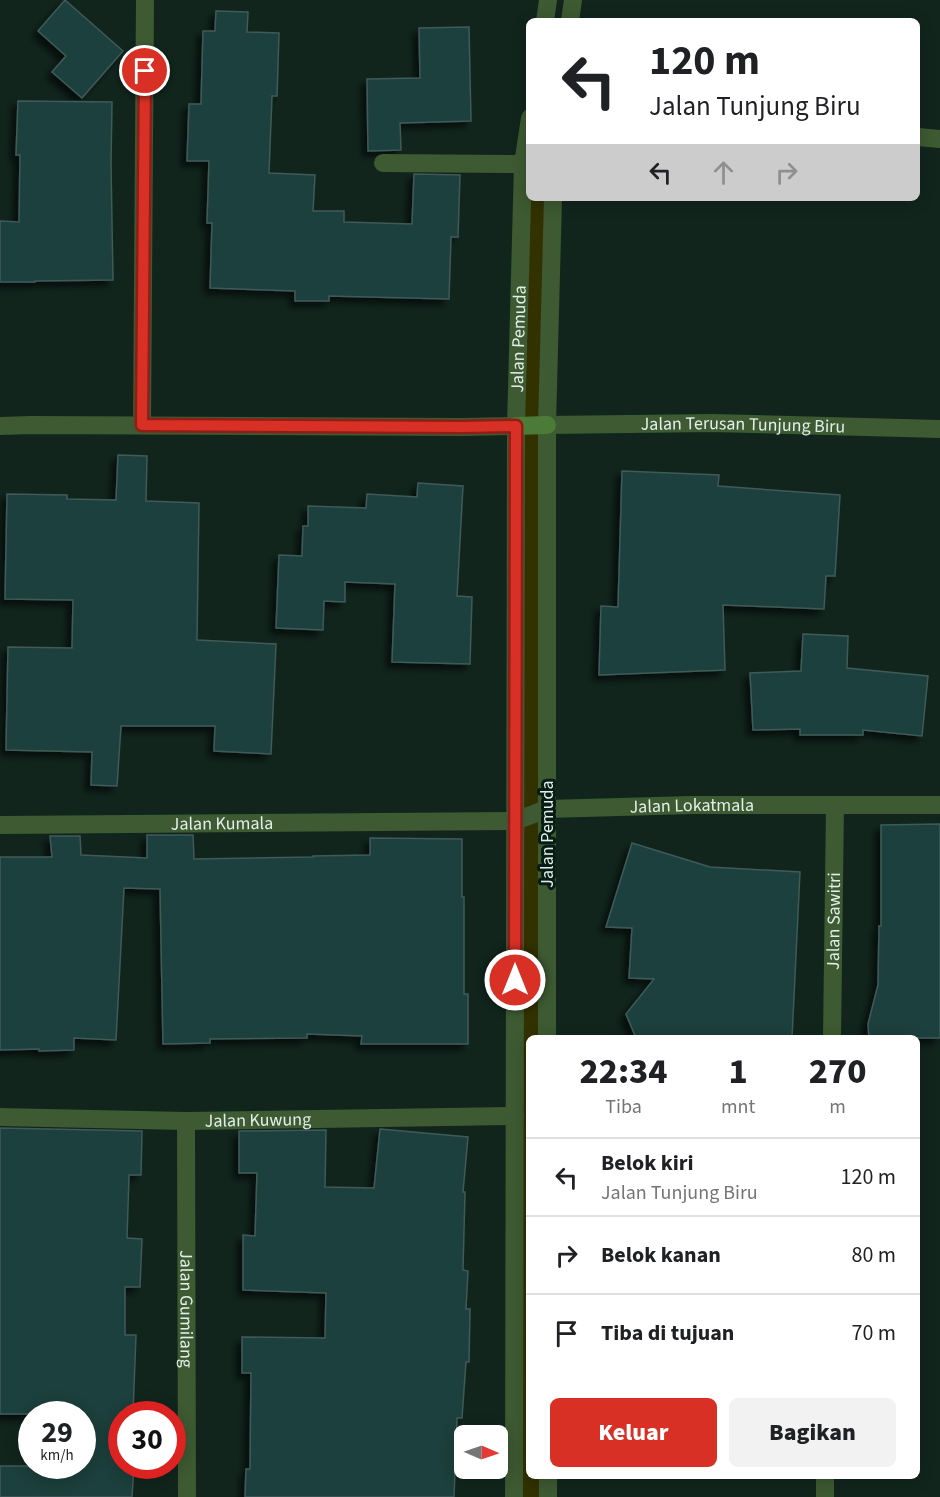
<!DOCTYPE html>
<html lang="id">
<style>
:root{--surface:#fff;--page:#f2f2f2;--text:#202124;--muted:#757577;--line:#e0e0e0;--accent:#d93025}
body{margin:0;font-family:"Source Sans 3",sans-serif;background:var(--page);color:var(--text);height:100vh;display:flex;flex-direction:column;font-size:22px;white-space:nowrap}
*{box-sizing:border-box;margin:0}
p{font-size:20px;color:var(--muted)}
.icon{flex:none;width:33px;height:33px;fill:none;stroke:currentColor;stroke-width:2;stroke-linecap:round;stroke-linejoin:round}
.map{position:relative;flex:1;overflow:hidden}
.panel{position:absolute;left:526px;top:1035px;width:394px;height:444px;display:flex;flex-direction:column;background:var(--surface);border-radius:9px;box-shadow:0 3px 15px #0003}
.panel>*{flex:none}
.top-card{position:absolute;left:526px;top:18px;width:394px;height:183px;border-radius:9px;box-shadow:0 3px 15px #0003;background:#fff;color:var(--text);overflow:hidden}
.needle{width:39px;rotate:92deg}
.controls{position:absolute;left:454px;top:1425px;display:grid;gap:12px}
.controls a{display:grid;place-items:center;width:54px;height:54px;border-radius:9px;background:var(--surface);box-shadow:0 3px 15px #0003;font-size:30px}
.speed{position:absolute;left:18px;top:1401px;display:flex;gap:12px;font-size:30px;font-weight:700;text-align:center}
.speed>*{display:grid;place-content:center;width:78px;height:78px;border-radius:50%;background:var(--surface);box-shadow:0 3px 15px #0003;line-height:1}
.speed small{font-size:15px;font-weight:400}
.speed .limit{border:9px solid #d22;background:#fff;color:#111}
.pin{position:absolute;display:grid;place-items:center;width:51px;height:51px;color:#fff;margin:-26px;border:3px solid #fff;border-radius:50%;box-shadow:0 2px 6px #0007}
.me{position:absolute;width:66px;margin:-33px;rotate:0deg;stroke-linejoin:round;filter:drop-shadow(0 0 4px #0008)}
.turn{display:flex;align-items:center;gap:21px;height:126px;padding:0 24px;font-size:27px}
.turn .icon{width:78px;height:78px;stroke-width:2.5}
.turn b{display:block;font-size:42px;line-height:51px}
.lanes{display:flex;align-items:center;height:57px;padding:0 24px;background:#0003;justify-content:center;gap:30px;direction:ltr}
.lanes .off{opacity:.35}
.eta{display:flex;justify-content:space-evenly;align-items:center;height:102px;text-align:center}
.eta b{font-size:36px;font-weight:800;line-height:42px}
.cta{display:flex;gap:12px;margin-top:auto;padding:12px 24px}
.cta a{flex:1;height:69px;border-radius:9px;background:var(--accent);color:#fff;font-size:24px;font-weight:800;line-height:69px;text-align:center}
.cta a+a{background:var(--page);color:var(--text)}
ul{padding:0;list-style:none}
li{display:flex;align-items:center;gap:18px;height:78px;padding:0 24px;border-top:2px solid var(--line)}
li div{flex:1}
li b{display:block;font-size:22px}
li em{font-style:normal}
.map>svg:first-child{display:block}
.green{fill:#323100}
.building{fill:#1c3f3e;stroke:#405a59;stroke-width:1.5;filter:url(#shadow)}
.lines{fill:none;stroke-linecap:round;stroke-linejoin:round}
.street{stroke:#3d5a32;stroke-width:18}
.secondary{stroke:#4c7b38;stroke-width:18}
.route-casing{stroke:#8d1f18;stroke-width:15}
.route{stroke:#d93025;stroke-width:10}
.labels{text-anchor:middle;stroke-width:6;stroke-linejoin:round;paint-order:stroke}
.street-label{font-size:18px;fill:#e2efe9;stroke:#071c14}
</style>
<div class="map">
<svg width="940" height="1497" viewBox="0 0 940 1497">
<defs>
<filter id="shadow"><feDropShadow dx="-5.5" dy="5.5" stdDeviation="3" flood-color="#0009"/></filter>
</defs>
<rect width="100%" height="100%" fill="#11251d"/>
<path class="green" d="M530,198H553L547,1038H530V1476H548V1497H514L515,821Z"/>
<path class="building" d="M65,0L123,51L82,98L52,72L66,56L38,31Z
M216,11L248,12L247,32L279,33L277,96H272L269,173L315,175L313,211H344V222L412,224L414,174L460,175L458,237H451L449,299L329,296V301H295V291L210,288L212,223H207L209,161H187L189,104H201L203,31H215Z
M469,27L471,121L400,123L401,150L368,151L367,79L420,78L419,28Z
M18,101L112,102L111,164L113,280L35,281V282H0V221L19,222L20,155H16Z
M118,455L147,456L146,501L199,503L197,640L276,644L271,754L214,751L215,726H121L117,786L91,785L92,752L6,750L8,647L72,648L73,600L5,599L7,494L67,495V499L116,500Z
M622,471L719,475L718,486L840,495L835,576H826L824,609L723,605L725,670L599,675L601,606L618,607Z
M418,483L463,486L457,596L472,597L470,664L392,662L395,584L345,582V602L324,601L323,630L276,628L279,555L302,556L303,526H308V506L366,508L367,494L417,497Z
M803,634L848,636L847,668L928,676L922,736L863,730V735H800V729L753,730L750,673L801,671Z
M940,824V1038H869L868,1024L878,985L879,926H881V825Z
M147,835H193L194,859L313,857V856L370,855V838L462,839V897H464V994H468V1044H361L362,1036L307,1034V1038L210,1039V1043L163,1044L160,889L124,888L116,1040L74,1038V1050L39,1051V1049L0,1050V857H52L50,836H80L81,855L147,858Z
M632,843L710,867L800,872L792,1038H636L626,1014L654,979L629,978L632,928L606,927Z
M0,1128L142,1131L141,1175H129L127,1238L142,1239L140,1287H125V1335H136L133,1414H122V1466H134L132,1497H0V1466H82V1414H0Z
M380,1129L468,1137L463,1192H465L463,1270L468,1271L466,1309H470L469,1362H466L462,1418H457L454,1497H245L246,1469H250L251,1373H242V1337L325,1338L326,1293L243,1290V1235L255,1236L257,1173H239V1131L326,1130L325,1187L374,1188Z"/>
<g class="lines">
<g class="street">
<path d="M545,21L548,0"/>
<path d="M570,21L573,0"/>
<path d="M918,137L940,139"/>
<path d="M383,163L523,164"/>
<path d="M142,425L145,0"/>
<path id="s1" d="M547,425L712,423L940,429"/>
<path d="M0,426L31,425L463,427L516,426"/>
<path id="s2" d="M0,825L515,821L547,809L692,805H940"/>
<path d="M547,1038V425L553,198"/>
<path id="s3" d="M832,1038L835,805"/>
<path id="s4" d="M0,1117L186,1121L515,1116"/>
<path id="s5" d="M186,1121L187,1497"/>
<path d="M548,1476V1497"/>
<path id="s6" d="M514,1497L516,426L523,164L530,118"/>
<path d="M825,1497V1476"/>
</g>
<path class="secondary" d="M516,426L547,425"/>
</g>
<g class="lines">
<defs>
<path id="route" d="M145,71L142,425L463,427L516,426L515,980"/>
</defs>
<use href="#route" class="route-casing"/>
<use href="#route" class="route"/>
</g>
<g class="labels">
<g class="street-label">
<text dy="6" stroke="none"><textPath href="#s6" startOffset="1158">Jalan Pemuda</textPath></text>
<text dy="6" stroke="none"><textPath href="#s1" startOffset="196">Jalan Terusan Tunjung Biru</textPath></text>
<text dy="6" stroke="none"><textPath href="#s2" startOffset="694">Jalan Lokatmala</textPath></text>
<text dy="6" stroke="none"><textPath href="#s2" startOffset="222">Jalan Kumala</textPath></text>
<text transform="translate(547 834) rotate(-90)" y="6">Jalan Pemuda</text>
<text dy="6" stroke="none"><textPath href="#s3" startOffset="117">Jalan Sawitri</textPath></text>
<text dy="6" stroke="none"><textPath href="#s4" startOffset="258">Jalan Kuwung</textPath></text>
<text dy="6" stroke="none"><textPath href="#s5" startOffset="188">Jalan Gumilang</textPath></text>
</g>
</g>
</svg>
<div class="controls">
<a><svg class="needle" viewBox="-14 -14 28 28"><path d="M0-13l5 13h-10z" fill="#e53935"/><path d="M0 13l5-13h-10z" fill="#757577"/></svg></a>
</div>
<div class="speed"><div>29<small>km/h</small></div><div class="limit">30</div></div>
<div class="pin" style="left:145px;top:71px;background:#d93025"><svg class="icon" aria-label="arrive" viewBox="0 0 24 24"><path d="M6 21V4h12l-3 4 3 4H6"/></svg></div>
<svg class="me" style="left:515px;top:980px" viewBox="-20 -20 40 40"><circle r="17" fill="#d93025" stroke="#fff" stroke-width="3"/><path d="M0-11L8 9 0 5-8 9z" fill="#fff"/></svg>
<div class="top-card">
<div class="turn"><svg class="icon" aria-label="left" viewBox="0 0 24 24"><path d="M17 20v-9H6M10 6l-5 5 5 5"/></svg><div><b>120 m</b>Jalan Tunjung Biru</div></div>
<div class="lanes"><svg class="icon" aria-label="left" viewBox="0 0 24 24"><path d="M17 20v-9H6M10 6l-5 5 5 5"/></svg><svg class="icon off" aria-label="ahead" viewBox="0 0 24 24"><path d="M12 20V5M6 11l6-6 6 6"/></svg><svg class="icon off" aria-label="right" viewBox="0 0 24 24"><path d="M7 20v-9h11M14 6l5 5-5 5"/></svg></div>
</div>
<section class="panel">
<div class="eta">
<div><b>22:34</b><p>Tiba</p></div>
<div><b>1</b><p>mnt</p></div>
<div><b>270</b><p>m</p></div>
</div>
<ul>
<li><svg class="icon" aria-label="left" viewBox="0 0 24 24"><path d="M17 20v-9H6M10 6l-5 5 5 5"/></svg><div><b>Belok kiri</b><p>Jalan Tunjung Biru</p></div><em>120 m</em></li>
<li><svg class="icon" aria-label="right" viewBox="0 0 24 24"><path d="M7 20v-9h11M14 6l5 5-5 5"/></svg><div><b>Belok kanan</b></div><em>80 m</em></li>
<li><svg class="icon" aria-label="arrive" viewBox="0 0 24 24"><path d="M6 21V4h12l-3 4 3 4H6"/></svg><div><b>Tiba di tujuan</b></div><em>70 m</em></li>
</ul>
<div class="cta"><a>Keluar</a><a>Bagikan</a></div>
</section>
</div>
